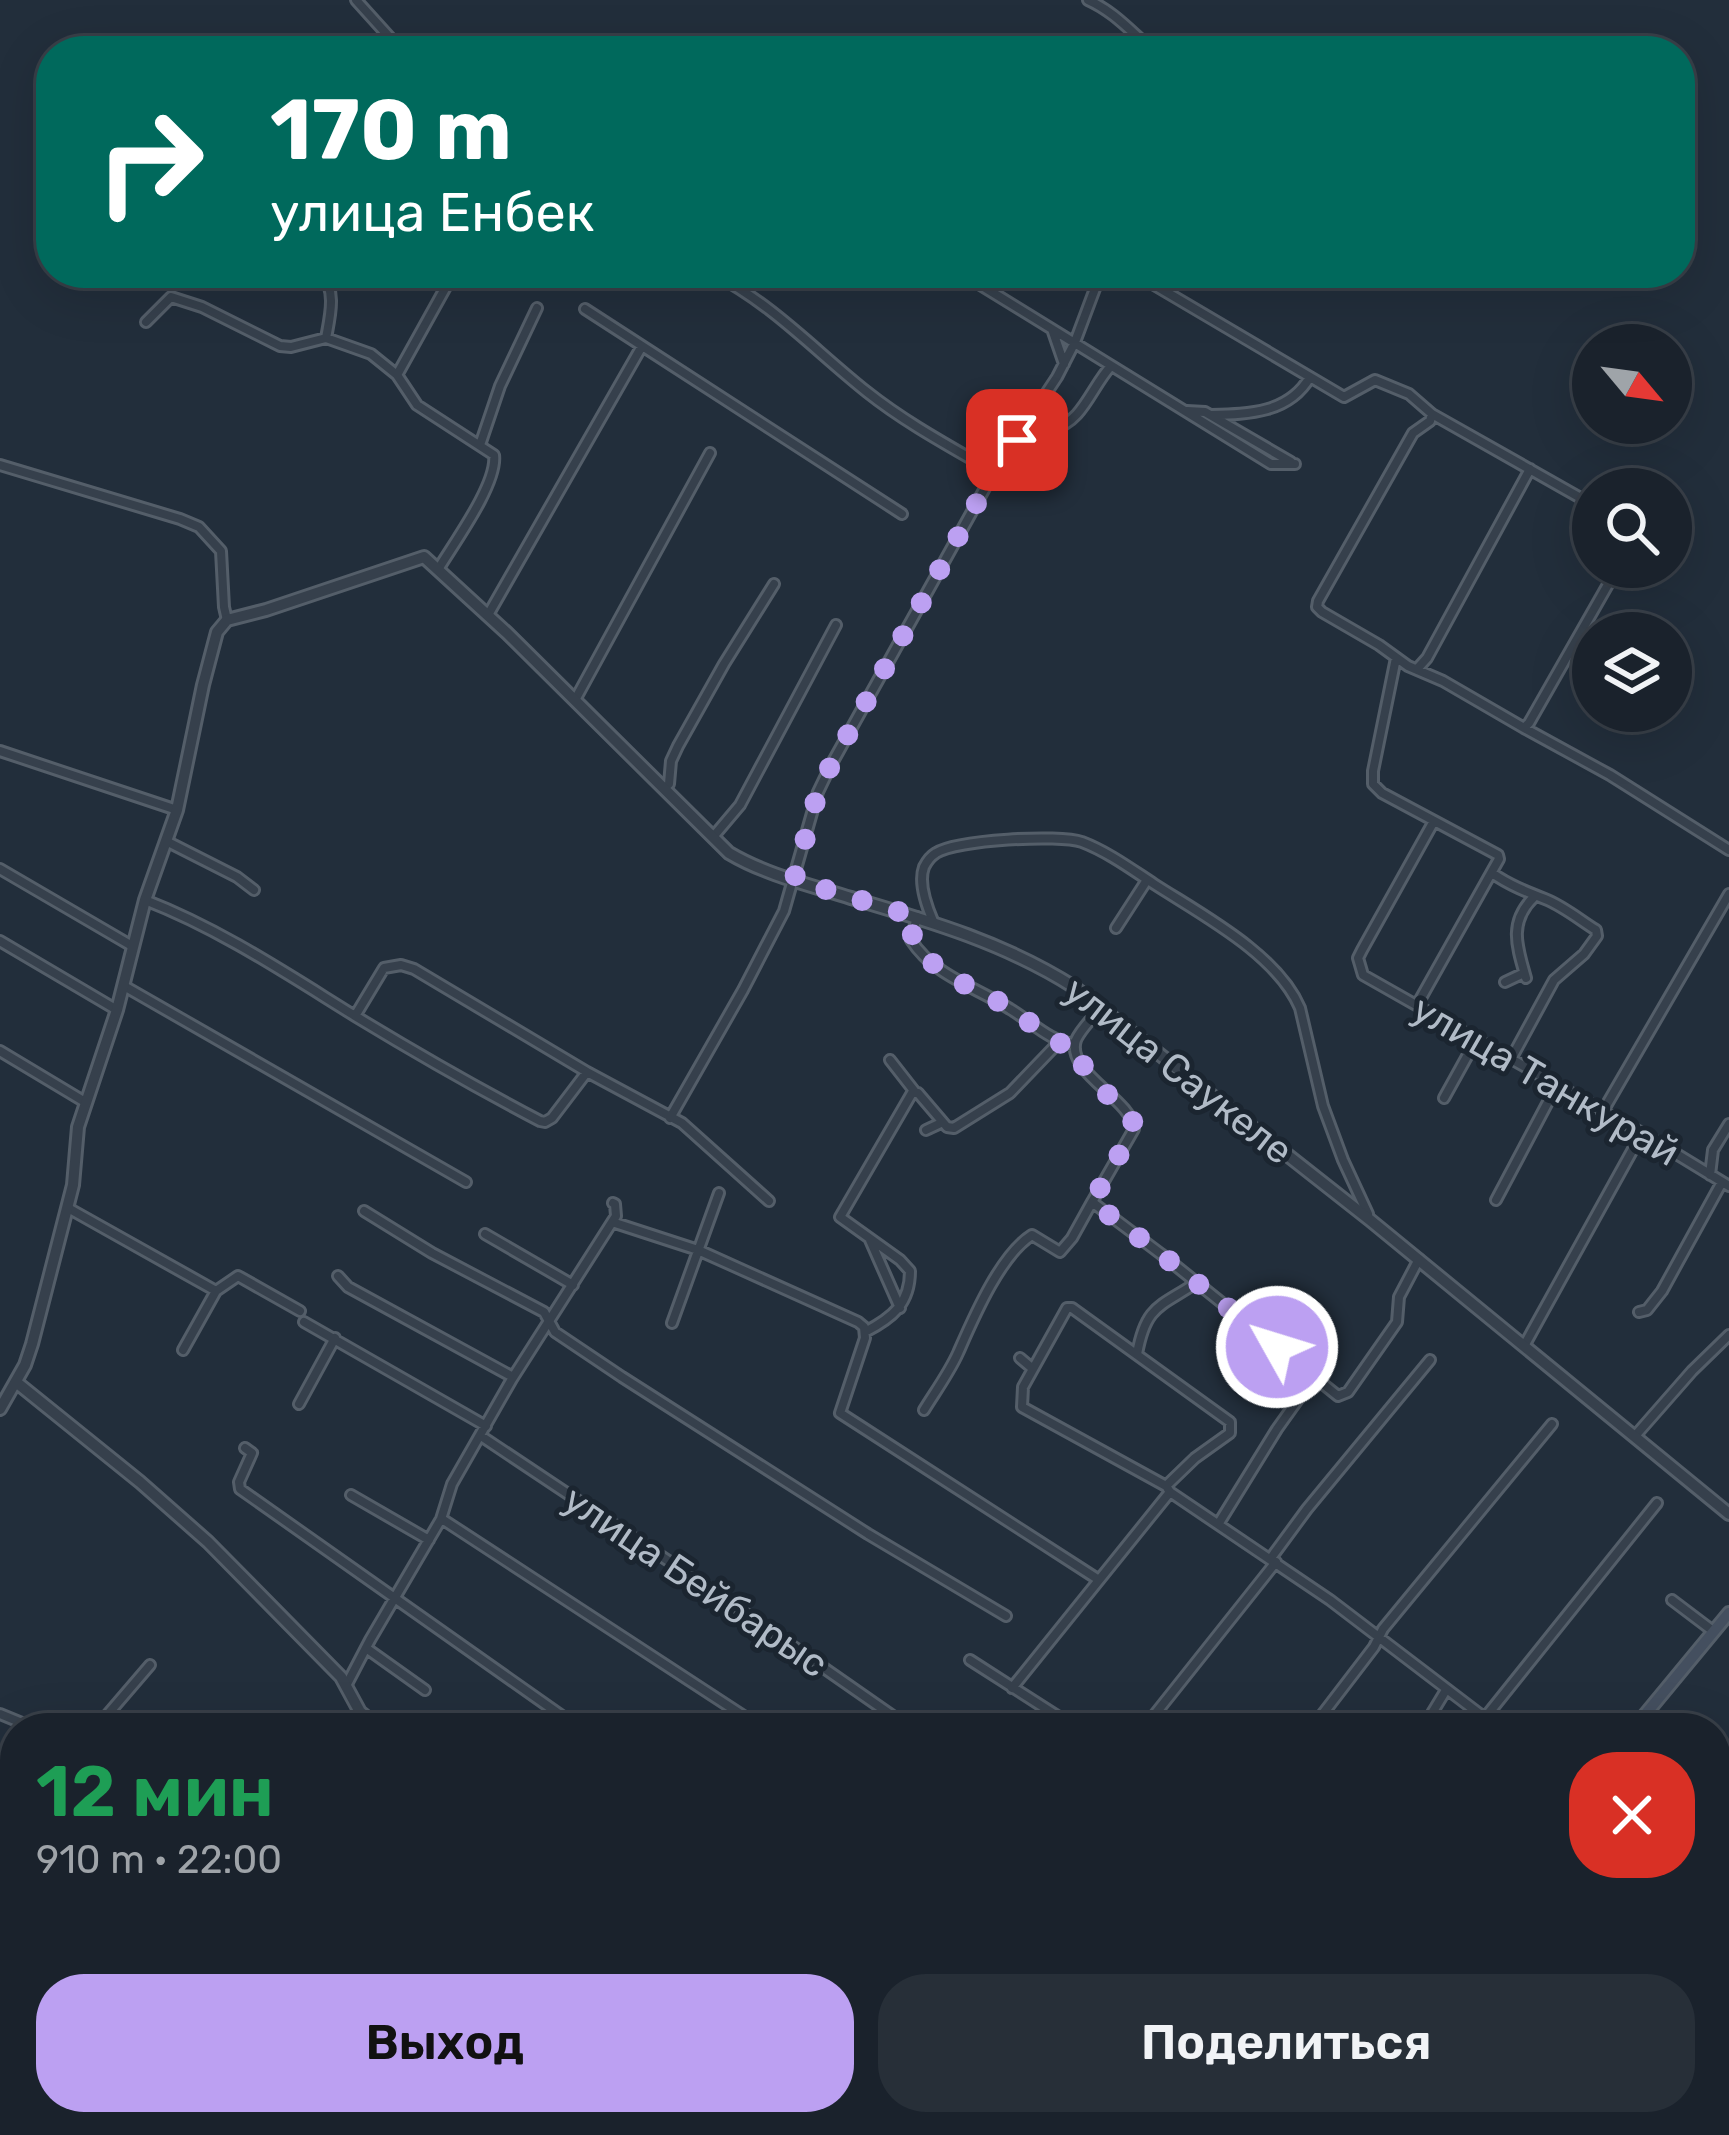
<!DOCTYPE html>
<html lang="ru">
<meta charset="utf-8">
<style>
:root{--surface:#1a222c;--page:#272f38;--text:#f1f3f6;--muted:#9fa4a9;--line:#383f48;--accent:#bca0f2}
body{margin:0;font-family:Rubik,sans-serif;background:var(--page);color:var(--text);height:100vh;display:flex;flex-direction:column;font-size:45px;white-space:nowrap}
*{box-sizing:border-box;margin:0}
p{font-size:39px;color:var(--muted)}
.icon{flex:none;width:66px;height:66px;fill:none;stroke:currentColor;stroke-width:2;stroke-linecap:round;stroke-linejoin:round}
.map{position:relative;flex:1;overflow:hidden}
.sheet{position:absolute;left:0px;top:1713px;width:1731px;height:423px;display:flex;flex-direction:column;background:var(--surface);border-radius:48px 48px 0 0;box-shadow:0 12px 48px #0002,0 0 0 3px var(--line)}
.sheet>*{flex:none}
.top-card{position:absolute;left:36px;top:36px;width:1659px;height:252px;border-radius:48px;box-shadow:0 12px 48px #0002,0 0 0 3px var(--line);background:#00695c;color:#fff;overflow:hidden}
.needle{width:78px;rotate:119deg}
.tools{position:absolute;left:1572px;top:324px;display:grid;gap:24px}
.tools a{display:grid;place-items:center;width:120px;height:120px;border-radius:50%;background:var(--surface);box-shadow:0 12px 48px #0002,0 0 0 3px var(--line);font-size:60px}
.pin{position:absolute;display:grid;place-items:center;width:102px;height:102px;color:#fff;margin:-51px;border-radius:24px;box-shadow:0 6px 18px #0006}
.me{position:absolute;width:132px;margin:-66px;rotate:309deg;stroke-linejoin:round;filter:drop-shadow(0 0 9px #0008)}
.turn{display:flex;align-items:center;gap:42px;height:252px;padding:0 36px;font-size:54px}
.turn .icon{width:156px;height:156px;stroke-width:2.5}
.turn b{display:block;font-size:84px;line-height:102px}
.round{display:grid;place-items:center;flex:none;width:126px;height:126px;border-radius:48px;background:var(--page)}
.overview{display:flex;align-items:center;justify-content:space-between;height:204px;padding:0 36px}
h1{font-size:72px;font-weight:600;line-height:90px;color:#1e9e55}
.button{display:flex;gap:24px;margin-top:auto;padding:24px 36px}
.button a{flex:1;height:138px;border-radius:48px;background:var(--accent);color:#111;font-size:48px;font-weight:600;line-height:138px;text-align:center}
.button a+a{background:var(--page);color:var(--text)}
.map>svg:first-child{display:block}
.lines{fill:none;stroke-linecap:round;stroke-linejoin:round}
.minor-casing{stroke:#545e69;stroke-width:14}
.tertiary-casing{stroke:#545e69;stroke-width:16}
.secondary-casing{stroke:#545e69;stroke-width:16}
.minor{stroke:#36404c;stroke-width:8}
.tertiary{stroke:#36404c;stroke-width:10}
.secondary{stroke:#444f5f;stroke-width:10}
.route{stroke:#bca0f2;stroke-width:21;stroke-dasharray:0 37.8}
.labels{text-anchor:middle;stroke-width:10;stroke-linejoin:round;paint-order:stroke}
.street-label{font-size:39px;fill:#b1bbc7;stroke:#1b2530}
</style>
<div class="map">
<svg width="1729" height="2135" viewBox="0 0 1729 2135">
<rect width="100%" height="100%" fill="#222e3b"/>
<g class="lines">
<defs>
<path id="minor" d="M356,0L402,51
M1088,0C1115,12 1132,33 1154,51
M321,273C337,290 330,316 326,338
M712,273C774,305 813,349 867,392C906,423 951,447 994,472
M961,273L1271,464H1295
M1134,273L1344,397L1375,380L1409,394L1432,414L1593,505
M585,309L902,514
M146,322L171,297L202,307L280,346L291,347L326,338L371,354L397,375L417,405L494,455C498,483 454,543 439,568
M1052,329L1064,364
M397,375L452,276
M1187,411L1205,412L1291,462
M1432,414L1430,421L1413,433L1318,601L1317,607L1322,612L1379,645L1408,666L1443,681L1524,728L1529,723L1618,567
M1211,415C1250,414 1289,413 1310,377
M1054,428C1082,423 1092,386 1111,366
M480,445L500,386L537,308
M0,465L180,519L199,527L221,551L224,607L227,620
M488,615L642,346
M1396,658L1373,771V784L1382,793L1498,855L1499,859L1417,1005
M1418,668L1427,658L1530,469
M575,700L710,453
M1524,728L1610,775L1729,850
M0,751L177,810
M664,788L669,784L671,761L678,746L724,664L774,584
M1434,821L1362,950L1358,958L1363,975L1642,1133L1729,1186
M713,837L740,805L836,625
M166,841L237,877L254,890
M0,869L132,946
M1492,873C1509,885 1527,892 1545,899C1563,906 1580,920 1596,930L1597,936L1584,954L1554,980L1511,1059
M145,900C220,929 287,974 355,1016C416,1053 477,1088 540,1121L545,1122L552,1118L587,1072
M917,917L911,940C934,976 976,987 1010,1009C1032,1022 1050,1042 1075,1044
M933,921C927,907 918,883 924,867C926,863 931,856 936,853C956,840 1059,834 1082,842C1108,852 1131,869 1154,884C1202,915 1277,954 1300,1008L1323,1106L1343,1160L1368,1214
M1116,928L1147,880
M0,941L117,1010
M1526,978C1517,947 1508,922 1534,897
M1505,982L1524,973
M124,986L466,1182
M1101,1008C1093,1017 1081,1029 1076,1040C1065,1073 1132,1099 1134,1129L1092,1202L1161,1254L1338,1396L1348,1392L1397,1322L1399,1297L1419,1259
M355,1016L384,968L401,965L414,969L587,1072L682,1123L769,1201
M0,1051L85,1102
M890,1060L915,1092
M1444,1098L1475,1042H1479
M1603,1111L1729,894
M670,1118L743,990L784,911L818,792L831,765L994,472L1057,377L1075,342L1096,286L1104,273
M926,1130L941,1123
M1710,1175L1713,1150L1729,1124
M1496,1200L1557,1085
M68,1208L216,1291L238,1276L300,1311
M364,1211L432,1253L544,1312L555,1332L622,1377L868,1534L1006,1616
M612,1222L698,1250L858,1322L864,1327L865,1338L840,1413L1099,1580
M485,1234L573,1285
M870,1240L900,1308
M338,1276L348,1287L513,1377
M1639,1312L1647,1310L1662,1291L1722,1182
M304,1322L486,1426
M672,1323L719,1193
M865,1332C892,1318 910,1304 910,1271L900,1260L840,1217L912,1093H918L947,1127L954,1128L1010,1093L1058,1043
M1524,1346L1642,1133
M183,1350L216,1291
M1137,1354C1146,1305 1160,1307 1196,1283
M1020,1358L1033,1369
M299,1404L335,1338
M924,1410C935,1392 949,1373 958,1353C973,1319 1000,1255 1032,1235L1060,1252L1072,1238L1092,1202
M481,1436L712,1590L910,1728
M1635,1436L1692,1371L1729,1335
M245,1448L252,1453L239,1482L240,1489L579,1728
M1166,1486L1195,1458L1230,1433V1422L1072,1308H1067L1023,1387L1022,1407L1166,1486L1170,1492L1330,1600L1498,1728
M351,1495L429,1540
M442,1519L762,1728
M1219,1523L1277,1429L1314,1377
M1271,1558L1307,1509L1430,1360
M1672,1600L1713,1631
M366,1648L425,1690
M970,1660L1076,1728
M347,1684L370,1640L441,1519L452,1484L512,1379L616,1216L615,1204L613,1203
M1012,1688L1170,1492
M0,1714L34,1728
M1484,1719L1657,1503
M96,1728L150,1665
M240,1728V1727
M1144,1728L1276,1562
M1312,1728L1374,1647L1383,1629L1552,1424
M1423,1728L1446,1690
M1716,1869L1729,1880
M1716,1917L1729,1928
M0,1946L15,1929
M0,1988L15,1995
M1716,2036L1729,2048
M313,2121L339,2135
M1125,2121L1142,2135
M180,2135L187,2121
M558,2135L563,2121
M757,2135L768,2121
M1207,2135L1219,2121"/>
<path id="tertiary" d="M16,1382L140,1482L208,1542L341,1677L360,1712L380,1728
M0,1409L25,1365L32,1344L73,1185L78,1127L117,1010L145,900L177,810L203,685L217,632L227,620L266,610L424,557L507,633L729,853C766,875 810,885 851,898C929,921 1005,943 1074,987L1370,1220L1729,1514
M848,2121L864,2135"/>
<path id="secondary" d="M1634,1728L1729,1613
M1281,2135L1293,2121"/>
</defs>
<use href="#minor" class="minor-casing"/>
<use href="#tertiary" class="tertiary-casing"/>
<use href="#secondary" class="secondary-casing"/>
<use href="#minor" class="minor"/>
<use href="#tertiary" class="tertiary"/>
<use href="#secondary" class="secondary"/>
</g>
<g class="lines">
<path class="route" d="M1017,440L994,472L831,765L818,792L794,880L917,917L911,940L914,945L943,973L1005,1005L1058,1043L1075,1044C1081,1075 1110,1096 1132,1117L1134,1129L1092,1202L1161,1254L1277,1347"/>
</g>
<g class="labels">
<g class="street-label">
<text transform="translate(1179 1070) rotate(38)" y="14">улица Саукеле</text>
<text transform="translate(1546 1080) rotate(30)" y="14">улица Танкурай</text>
<text transform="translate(696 1581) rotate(34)" y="14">улица Бейбарыс</text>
</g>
</g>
</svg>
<div class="tools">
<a><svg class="needle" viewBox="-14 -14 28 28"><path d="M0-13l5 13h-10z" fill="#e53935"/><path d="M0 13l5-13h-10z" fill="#9fa4a9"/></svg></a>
<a><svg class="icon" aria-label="search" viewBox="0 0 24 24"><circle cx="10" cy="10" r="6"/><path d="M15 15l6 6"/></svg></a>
<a><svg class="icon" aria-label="layers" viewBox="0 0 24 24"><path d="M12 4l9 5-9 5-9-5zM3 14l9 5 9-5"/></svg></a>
</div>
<div class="pin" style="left:1017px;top:440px;background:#d93025"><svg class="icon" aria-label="arrive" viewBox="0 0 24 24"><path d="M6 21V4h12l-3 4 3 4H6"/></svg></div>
<svg class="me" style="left:1277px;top:1347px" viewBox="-20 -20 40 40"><circle r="17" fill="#bca0f2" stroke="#fff" stroke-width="3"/><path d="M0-11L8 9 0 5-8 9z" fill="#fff"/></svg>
<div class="top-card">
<div class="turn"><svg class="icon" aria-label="right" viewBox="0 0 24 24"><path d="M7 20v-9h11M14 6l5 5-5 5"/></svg><div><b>170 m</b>улица Енбек</div></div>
</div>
<section class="sheet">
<div class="overview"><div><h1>12 мин</h1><p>910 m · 22:00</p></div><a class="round" style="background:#d93025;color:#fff"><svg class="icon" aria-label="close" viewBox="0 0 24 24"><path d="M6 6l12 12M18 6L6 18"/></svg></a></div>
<div class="button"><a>Выход</a><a>Поделиться</a></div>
</section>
</div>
